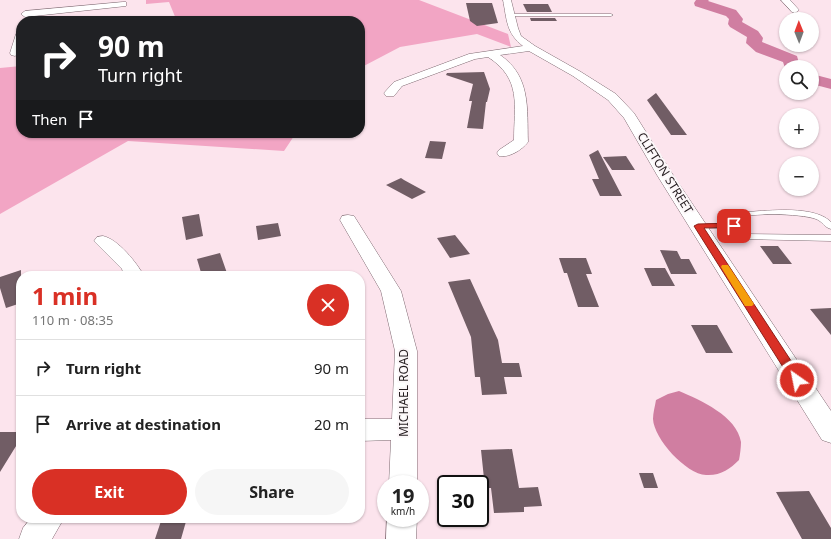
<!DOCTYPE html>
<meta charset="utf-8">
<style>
:root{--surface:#fff;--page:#f6f6f6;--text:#222;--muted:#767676;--line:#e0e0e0;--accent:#d93025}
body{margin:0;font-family:"Noto Sans",sans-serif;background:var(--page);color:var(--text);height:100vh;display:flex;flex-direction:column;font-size:15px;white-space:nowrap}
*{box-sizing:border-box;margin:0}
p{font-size:13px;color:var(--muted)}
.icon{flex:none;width:22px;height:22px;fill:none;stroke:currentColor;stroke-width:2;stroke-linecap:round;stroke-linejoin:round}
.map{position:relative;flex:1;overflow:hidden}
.details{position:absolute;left:16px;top:271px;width:349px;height:252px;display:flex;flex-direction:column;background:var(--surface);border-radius:16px;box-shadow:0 1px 3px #0004}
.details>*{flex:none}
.guide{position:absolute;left:16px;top:16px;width:349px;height:122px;border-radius:16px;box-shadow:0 1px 3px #0004;background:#202124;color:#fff;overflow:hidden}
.needle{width:26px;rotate:359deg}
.buttons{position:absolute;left:779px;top:12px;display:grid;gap:8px}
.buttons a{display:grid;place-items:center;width:40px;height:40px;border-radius:50%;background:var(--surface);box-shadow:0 1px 3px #0004;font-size:20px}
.speed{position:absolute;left:377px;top:475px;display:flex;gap:8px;font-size:20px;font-weight:700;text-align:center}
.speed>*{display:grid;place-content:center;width:52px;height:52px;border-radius:50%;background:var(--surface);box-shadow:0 1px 3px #0004;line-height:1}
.speed small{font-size:10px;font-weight:400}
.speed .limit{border:2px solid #111;border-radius:6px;background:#fff;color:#111}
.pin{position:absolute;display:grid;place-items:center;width:34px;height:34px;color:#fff;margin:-17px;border-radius:8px;box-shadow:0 2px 6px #0006}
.me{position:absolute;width:44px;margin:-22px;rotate:327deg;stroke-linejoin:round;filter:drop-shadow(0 0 3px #0008)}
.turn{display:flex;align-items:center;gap:14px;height:84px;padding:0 16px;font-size:18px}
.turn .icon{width:52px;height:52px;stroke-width:2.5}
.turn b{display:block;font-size:28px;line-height:34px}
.then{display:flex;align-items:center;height:38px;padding:0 16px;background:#0003;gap:8px;font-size:15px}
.round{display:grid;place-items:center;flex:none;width:42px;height:42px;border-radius:21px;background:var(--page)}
.overview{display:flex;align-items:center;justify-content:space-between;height:68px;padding:0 16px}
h1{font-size:24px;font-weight:700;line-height:30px;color:var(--accent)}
.action{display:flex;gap:8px;margin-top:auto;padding:8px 16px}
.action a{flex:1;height:46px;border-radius:24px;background:var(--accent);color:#fff;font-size:16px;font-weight:700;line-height:46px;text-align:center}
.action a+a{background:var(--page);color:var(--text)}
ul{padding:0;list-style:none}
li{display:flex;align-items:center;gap:12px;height:56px;padding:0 16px;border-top:1px solid var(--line)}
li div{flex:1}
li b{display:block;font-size:15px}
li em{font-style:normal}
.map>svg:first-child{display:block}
.green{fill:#f2a5c4}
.water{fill:#d07ea1}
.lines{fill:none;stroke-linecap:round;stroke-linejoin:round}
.river{fill:#d07ea1;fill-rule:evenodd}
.building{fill:#715d65}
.lane-casing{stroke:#7e6971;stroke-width:1}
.street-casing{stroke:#7e6971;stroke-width:1}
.lane{fill:#fff;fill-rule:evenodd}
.street{fill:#fff;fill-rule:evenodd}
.route{fill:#d93025;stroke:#8d1f18}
.slow{fill:#f59e0b}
.labels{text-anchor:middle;stroke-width:4;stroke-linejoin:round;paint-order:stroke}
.street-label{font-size:12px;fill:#241c1f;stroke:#fcf7f9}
</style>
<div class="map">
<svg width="831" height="539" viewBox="0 0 831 539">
<rect width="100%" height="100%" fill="#fce4ed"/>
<path class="green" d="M146,0H419L508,34L511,47L477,34L400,47L360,68V21H161L176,19L169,2L146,4Z
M21,66V133H296L284,151L128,141L0,214V68Z"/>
<path class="water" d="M679,391C700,400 737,416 741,442C741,447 740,455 739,460C730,469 720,476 706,475C686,474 654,439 653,419C653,413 655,406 656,400L668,394Z"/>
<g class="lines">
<path class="river" d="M696,0H709L708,1L736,10L743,19L742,22L758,31L763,38L762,42L797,56L800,67H786V71L783,62L756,52L746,43L747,37L730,27L728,24L729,19L726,16L695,6L694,3Z
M812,74L831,79V89L812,84Z"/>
</g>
<path class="building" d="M466,3H492L498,23L477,26L470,21Z
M523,4H548L552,12H527Z
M530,18H555L557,21H531Z
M484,72L490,89L487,102H486L483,129L467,128L472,101H469L473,84L446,75L447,73Z
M656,93L687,135H671L647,100Z
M430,141L446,142L442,159L425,158Z
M598,150L622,196H600L592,179H599L589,155Z
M626,156L635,170H612L603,157Z
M401,178L404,180L426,192L412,199L386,185Z
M199,214L203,236L186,240L182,217Z
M278,223L281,236L258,240L256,226Z
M455,235L470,254L450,258L437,238Z
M760,246H778L792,264H773Z
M660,250L677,251L681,259H689L697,274H671Z
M220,253L228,276H202L197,259Z
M559,258H586L592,274H586L599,307H578L567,273H564Z
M644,268H665L675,286H652Z
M21,270V303L6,308L0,288V277Z
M470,279L498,340L502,363H519L522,377H504L507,394L482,395L480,377H475L471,337L448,282Z
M831,308V335L810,309Z
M691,325H717L733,353H706Z
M0,432H21V438L0,472Z
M512,449L519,488L538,487L542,506L524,507V512L494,513L491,488H485L481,450Z
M639,473H653L658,488H644Z
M809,491L831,528V539H802L776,492Z
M162,518H187L181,539H155Z"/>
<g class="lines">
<defs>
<path id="lane" d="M510,14H611L613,15L611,16H509Z
M760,211C780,210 816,207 831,222V229C825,228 822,221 816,219C798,213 752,213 734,218L737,225L744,234L831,235V241L742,239L739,238L731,228H698L694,226L698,224H728L725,217L726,215L736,213Z"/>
<path id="street" d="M503,0H511L518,28L521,36L535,46L581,72L616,94L634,113L673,175L831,411V443L822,440L657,175L624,118L608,100L573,76L529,51L500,55C531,76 527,109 528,142C522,150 509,158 499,156L497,153L499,150L514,140C514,105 522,79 488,57L475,59L402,86L394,96H386L384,93L394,82L469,54L523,46C506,33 507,20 503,0Z
M781,0H790L799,10L795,13L792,12Z
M123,2H126V6L25,17L21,14L25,11Z
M21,31L20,53L15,56L11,55L10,53L16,34Z
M348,215L354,216L401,291L417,351V484H389L391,440L360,441V419H392L395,351L381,291L340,220L342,216Z
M103,236C118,239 137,263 144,276H124L122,269L94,241L97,237Z
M31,518H64L52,539H19L23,528Z
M387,518H417L416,539H386Z"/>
</defs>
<use href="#lane" class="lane-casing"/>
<use href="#street" class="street-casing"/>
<use href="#lane" class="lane"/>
<use href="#street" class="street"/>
</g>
<path class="route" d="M734,223L738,226L736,227L704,228L801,376L803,380L801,383L797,384L793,383L694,226L698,224Z"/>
<path class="slow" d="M722,265H728L754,304L752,306H745L721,267Z"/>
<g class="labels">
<g class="street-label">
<text transform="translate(665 173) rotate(58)" y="4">CLIFTON STREET</text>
<text transform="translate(404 393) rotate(-90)" y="4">MICHAEL ROAD</text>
</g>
</g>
</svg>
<div class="buttons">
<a><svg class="needle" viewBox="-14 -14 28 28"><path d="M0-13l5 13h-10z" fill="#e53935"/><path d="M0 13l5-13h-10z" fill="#767676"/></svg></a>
<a><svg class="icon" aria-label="search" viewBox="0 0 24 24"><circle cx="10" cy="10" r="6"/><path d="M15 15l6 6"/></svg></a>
<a>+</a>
<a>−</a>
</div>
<div class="speed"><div>19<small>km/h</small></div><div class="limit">30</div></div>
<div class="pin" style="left:734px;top:226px;background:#d93025"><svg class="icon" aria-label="arrive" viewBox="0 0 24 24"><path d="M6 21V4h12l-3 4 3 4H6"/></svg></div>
<svg class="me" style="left:797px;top:380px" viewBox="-20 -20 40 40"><circle r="17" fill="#d93025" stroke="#fff" stroke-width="3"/><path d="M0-11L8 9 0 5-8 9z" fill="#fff"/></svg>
<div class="guide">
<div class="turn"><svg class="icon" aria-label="right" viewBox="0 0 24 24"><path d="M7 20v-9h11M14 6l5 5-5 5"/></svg><div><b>90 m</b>Turn right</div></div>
<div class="then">Then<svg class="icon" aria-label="arrive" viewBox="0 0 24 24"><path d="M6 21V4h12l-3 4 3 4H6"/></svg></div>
</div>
<section class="details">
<div class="overview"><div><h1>1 min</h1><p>110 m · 08:35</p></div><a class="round" style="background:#d93025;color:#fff"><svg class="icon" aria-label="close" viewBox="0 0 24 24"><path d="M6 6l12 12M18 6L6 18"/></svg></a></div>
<ul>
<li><svg class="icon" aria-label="right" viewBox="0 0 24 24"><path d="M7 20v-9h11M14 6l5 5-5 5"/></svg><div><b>Turn right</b></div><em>90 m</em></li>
<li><svg class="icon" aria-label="arrive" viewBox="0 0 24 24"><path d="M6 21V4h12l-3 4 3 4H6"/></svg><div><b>Arrive at destination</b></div><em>20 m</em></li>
</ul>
<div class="action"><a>Exit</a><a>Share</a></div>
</section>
</div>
